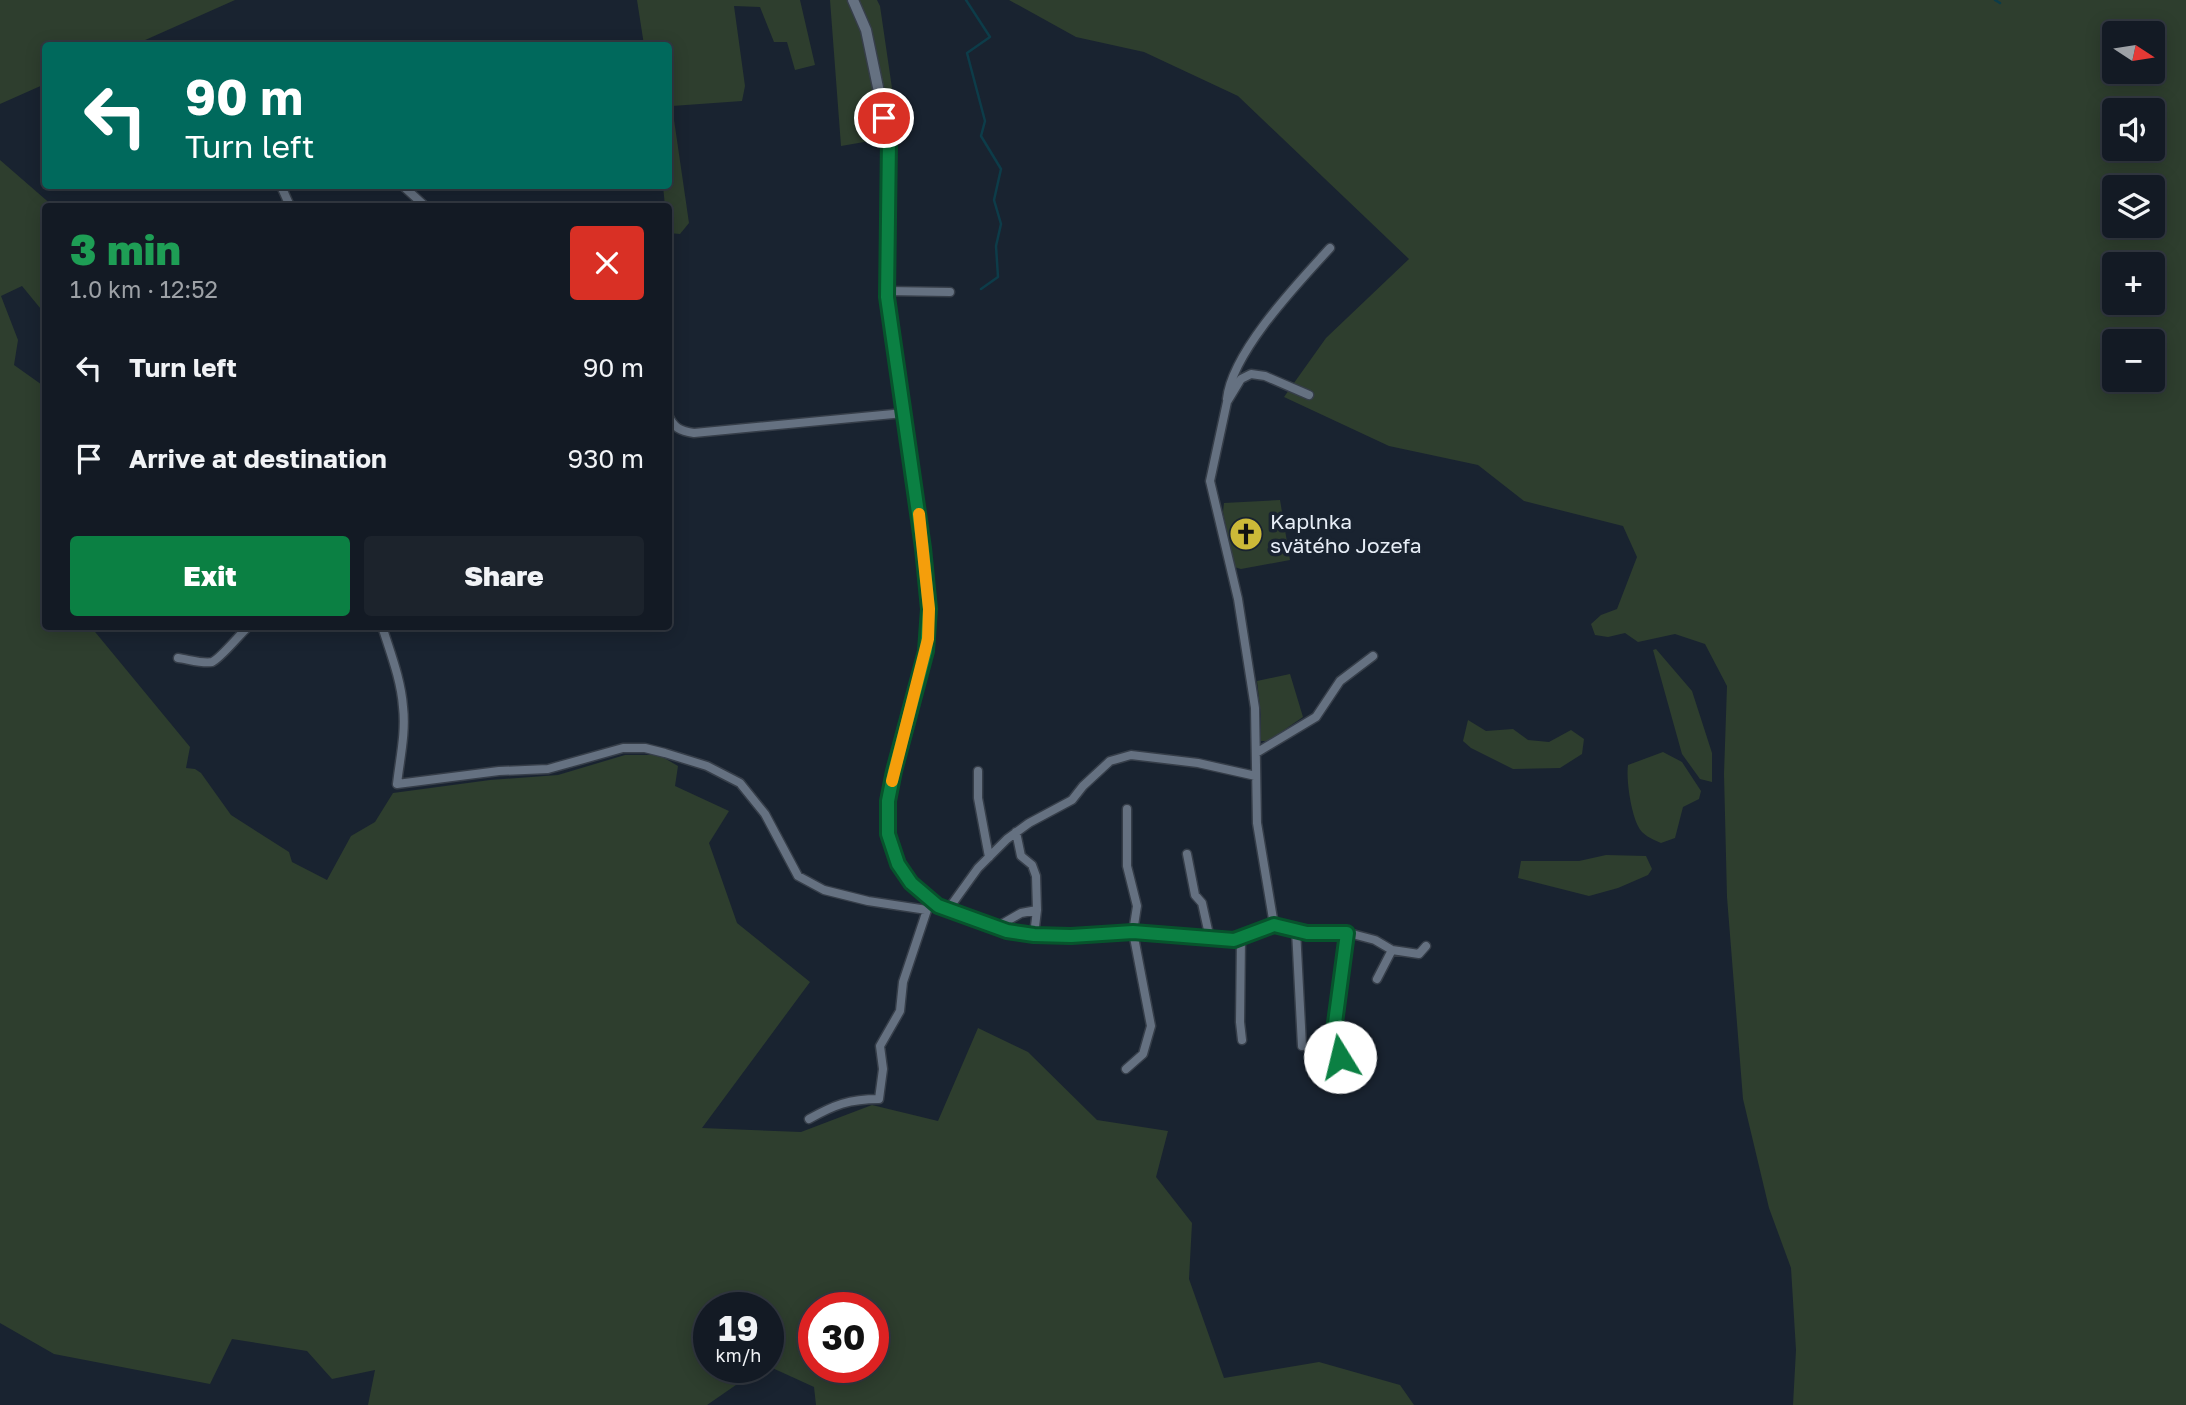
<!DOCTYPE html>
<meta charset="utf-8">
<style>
:root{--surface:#131a24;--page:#1c232c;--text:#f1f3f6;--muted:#9da1a6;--line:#323841;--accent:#0b8043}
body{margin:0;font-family:"Golos Text",sans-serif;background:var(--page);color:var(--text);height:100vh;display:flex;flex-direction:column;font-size:26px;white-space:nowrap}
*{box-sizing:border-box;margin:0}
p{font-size:23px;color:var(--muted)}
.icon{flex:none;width:38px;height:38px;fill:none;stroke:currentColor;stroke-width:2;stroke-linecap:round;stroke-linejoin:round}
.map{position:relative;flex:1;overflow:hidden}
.side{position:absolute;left:42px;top:203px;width:630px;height:427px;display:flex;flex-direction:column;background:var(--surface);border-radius:7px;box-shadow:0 4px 18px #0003,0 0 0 2px var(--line)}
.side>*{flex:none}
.hud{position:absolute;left:42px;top:42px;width:630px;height:147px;border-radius:7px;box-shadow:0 4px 18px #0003,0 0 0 2px var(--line);background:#00695c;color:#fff;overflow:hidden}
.needle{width:46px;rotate:102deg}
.buttons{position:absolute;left:2102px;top:21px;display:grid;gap:14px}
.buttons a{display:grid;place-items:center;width:63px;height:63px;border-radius:7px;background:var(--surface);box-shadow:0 4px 18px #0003,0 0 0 2px var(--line);font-size:35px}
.speed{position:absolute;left:693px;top:1292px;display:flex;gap:14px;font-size:35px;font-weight:700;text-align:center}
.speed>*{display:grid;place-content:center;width:91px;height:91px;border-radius:50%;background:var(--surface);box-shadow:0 4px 18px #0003,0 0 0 2px var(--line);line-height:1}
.speed small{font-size:18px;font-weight:400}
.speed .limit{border:10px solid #d22;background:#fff;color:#111}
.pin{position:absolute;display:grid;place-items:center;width:60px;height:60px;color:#fff;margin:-30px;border:4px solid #fff;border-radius:50%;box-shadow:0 2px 7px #0007}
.me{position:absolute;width:77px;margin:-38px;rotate:351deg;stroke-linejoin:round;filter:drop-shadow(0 0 5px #0008)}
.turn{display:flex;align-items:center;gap:24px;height:147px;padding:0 28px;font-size:32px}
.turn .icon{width:91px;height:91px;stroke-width:2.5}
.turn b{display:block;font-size:49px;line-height:60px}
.round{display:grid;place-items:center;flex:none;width:74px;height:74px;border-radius:7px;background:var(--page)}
.headline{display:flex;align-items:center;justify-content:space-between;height:119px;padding:0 28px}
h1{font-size:42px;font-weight:800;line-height:52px;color:#1e9e55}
.action{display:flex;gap:14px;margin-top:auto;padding:14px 28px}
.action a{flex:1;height:80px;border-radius:7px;background:var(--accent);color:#fff;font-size:28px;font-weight:800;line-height:80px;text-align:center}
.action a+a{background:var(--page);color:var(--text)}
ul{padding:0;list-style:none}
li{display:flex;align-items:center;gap:21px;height:91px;padding:0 28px}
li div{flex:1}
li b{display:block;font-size:26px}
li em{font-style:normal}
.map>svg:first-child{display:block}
.green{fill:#2e3e2e;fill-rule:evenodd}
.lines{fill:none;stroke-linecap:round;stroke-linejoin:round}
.stream{stroke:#0d3c49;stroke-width:2.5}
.minor-casing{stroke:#363e49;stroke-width:11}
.tertiary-casing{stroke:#363e49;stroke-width:13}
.minor{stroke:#657181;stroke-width:8}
.tertiary{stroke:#657181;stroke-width:10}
.route-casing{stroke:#07532c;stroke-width:18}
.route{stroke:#0b8043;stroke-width:12}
.slow{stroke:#f59e0b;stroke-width:12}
.labels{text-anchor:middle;stroke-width:7;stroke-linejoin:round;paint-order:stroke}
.poi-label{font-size:21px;fill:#e6edf6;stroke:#192330;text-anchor:start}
</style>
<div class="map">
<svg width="2186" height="1405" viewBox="0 0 2186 1405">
<rect width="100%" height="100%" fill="#192330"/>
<path class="green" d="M0,0H235L134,45L46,46L45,84L0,104Z
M637,0H800L815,65L795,70L787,42H774L760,7L734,6L745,86L742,101L672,106L689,223L680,234L669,233L668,206H665L663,186H668V46L644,45Z
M830,0H877L880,6L899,136L841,146Z
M1009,0H2186V1405H1793L1796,1350L1791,1268L1769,1208L1743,1099L1727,897L1724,774L1727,686L1705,644L1675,634L1638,642L1625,633L1608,637L1595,635L1591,624L1601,615L1617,609L1637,557L1623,526L1524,501L1478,465L1389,446L1284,397L1326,338L1409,259L1238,96L1144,52L1076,37ZM2114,33H2152V72H2114ZM2114,110H2152V149H2114ZM2114,187H2152V226H2114ZM2114,264H2152V303H2114ZM2114,341H2152V380H2114Z
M0,160L53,206H46L45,314L22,286L1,296L18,340L14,365L45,387L46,626L91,627L190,747L186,768L195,769L201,773L231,815L289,852L292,862L327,880L351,836L375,822L393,793L490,780L558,775L625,755H659L678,766L675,786L729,811L709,843L737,923L810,982L702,1128L801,1132L872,1105L938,1121L978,1028L1028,1052L1097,1120L1168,1131L1156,1177L1192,1223L1189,1279L1224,1378L1319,1362L1400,1385L1414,1405H816L814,1387L768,1366V1307H709V1367H762L707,1405H368L375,1370L332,1379L307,1351L232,1339L210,1384L54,1354L0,1323ZM814,1307H873V1367H814Z
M1280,500L1290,560L1241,569L1234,567L1223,512L1224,503Z
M1656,649L1692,691L1712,753V782L1700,779L1682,754L1653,650Z
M1290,674L1303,717L1268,741H1261V715L1257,681Z
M1468,720L1486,731L1513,729L1528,740L1549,742L1571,730L1584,739L1582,754L1560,768L1513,769L1471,748L1463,741Z
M1663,752L1682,762L1701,791L1699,799L1683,807L1675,838L1661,843C1652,839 1642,835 1638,826C1631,812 1626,780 1628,765Z
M1606,855L1646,856L1652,869L1648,875L1618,888L1589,896L1518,878L1521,861H1579Z"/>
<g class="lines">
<path class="stream" d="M966,0L990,37L967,53L985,121L981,136L1001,169L994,200L1001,224L996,246L998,277L981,289
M1995,0L2000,3"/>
<defs>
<path id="minor" d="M281,186L290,206
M403,186L425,206
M887,291L950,292
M1227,399C1232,352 1298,283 1330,248
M668,415C674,428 680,431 694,433L904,413
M382,626C390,652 401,679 403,707C406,732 400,758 397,784L499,771L548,769L623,748H645L665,753L707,766L740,783L765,814L798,876L824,890L868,901L927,910
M178,658C187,659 203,664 212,662C220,659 240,634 249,626
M1256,753L1316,717L1340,681L1373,656
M978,771V798L989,857
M1016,832L1021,856L1032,865L1036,876L1037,910
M1187,854L1195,895L1202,903L1210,939
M947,911L978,868L1007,839L1029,823L1072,800L1083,786L1110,761L1131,755L1198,763L1256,776
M1274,925L1257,823L1255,708L1238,599L1210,481L1227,402L1241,379L1251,374L1265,376L1309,395
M995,928L1021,913L1037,910L1034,935
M1296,930L1302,1046
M1071,936L1133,932L1235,940L1274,925L1307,933L1341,931L1375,940L1392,950L1419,954L1426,946
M1241,938L1240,1022L1242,1040
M1377,979L1392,950
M1340,1057L1335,1023L1347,933
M1126,1069L1143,1054L1151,1026L1133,932L1137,906L1127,866V809
M809,1119C834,1105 849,1099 879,1099L883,1069L880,1046L900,1011L903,982L928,907"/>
<path id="tertiary" d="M853,0L866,30L889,140L887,297L916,493L929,609L926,651L890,787L888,817L890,845L898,864L911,883L926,897L947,911L1008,931L1034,935L1071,936"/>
</defs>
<use href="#minor" class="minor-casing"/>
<use href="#tertiary" class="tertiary-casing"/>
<use href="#minor" class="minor"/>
<use href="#tertiary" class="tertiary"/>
</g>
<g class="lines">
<defs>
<path id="route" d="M884,118L889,140L887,297L923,548L929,609L926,651L894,771L888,801V834L898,864L911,883L938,906L1007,931L1034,935L1071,936L1133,932L1234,940L1274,925L1307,933H1347L1335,1023L1340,1057"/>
</defs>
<use href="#route" class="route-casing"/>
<use href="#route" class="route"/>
<path class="slow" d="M892,781L928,639L929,609L919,514"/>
</g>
<defs>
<symbol id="church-disc" viewBox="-11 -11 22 22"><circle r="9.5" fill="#ccb938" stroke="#192330"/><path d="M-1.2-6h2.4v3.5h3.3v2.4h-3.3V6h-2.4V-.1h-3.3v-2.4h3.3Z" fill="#111"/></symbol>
</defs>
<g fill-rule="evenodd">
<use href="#church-disc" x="1227" y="515" width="38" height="38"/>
</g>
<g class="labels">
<g class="poi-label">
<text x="1270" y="529">Kaplnka<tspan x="1270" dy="24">svätého Jozefa</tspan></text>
</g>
</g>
</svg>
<div class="buttons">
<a><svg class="needle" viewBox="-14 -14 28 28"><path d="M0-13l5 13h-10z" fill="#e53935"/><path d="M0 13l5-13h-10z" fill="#9da1a6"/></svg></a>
<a><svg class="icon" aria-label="sound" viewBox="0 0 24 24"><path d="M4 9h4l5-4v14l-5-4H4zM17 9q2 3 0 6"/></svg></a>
<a><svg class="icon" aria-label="layers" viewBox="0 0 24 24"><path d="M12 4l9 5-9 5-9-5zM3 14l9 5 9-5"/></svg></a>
<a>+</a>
<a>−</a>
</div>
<div class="speed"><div>19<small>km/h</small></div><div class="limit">30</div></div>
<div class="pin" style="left:884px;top:118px;background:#d93025"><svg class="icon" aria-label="arrive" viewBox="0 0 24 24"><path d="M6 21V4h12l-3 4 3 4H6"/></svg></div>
<svg class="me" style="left:1340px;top:1057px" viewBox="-20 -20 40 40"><circle r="19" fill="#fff"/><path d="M0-13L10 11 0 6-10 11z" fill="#0b8043"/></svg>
<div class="hud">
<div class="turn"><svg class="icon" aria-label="left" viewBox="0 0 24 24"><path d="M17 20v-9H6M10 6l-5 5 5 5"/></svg><div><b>90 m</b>Turn left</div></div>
</div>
<section class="side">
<div class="headline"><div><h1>3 min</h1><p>1.0 km · 12:52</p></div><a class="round" style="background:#d93025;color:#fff"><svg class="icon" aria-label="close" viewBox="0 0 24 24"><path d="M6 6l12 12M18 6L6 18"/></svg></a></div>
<ul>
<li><svg class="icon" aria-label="left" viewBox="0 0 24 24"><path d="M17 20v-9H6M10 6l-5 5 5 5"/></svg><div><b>Turn left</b></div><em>90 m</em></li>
<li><svg class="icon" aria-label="arrive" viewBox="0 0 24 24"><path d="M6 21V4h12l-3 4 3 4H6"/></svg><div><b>Arrive at destination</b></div><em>930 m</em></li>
</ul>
<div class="action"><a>Exit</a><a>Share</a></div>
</section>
</div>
